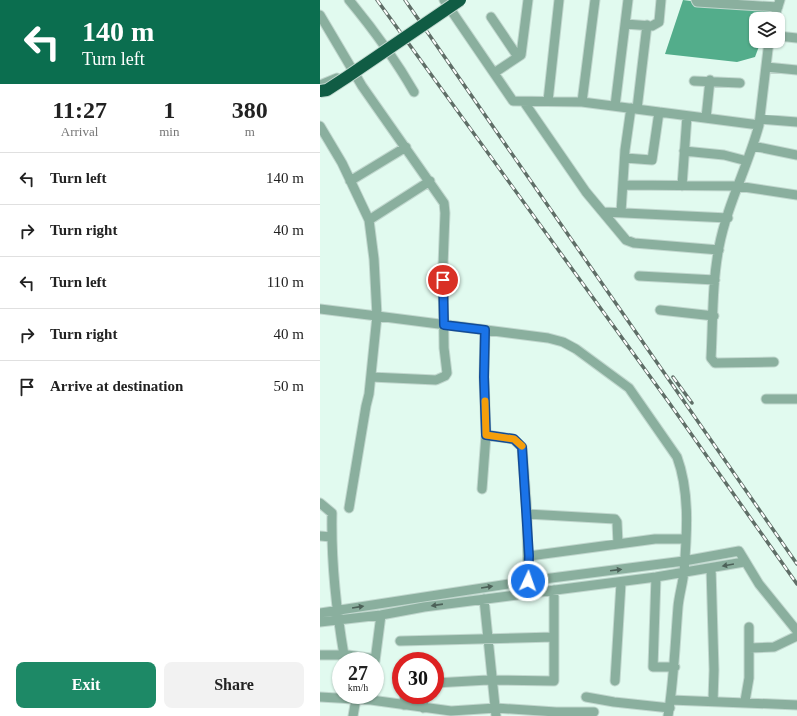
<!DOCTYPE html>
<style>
:root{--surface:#fff;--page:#f2f2f2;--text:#222;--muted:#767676;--line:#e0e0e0;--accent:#1d8966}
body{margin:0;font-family:"Times New Roman",serif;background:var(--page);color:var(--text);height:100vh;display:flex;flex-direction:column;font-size:15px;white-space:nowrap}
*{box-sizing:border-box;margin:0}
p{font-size:13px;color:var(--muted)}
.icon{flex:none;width:22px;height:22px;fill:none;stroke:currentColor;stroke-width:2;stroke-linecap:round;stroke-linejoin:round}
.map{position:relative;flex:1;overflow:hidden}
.sheet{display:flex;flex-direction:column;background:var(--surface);width:320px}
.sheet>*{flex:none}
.top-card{background:#0b6e4f;color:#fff;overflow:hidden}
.controls{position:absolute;left:429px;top:12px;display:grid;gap:8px}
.controls a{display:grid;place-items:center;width:36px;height:36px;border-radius:8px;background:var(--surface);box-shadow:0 1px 3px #0004;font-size:20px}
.speed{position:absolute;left:12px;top:652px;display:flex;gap:8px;font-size:20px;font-weight:700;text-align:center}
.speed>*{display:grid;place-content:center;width:52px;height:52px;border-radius:50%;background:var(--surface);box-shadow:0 1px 3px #0004;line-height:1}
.speed small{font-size:10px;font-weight:400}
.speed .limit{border:6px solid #d22;background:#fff;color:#111}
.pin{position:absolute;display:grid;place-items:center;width:34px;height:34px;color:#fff;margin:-17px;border:2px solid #fff;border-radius:50%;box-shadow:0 1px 4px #0007}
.me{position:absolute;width:44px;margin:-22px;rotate:3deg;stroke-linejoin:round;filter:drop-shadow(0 0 3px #0008)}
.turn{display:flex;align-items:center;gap:14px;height:84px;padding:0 16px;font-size:18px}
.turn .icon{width:52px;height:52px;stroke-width:2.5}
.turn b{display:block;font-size:28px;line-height:34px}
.eta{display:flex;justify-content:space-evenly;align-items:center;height:68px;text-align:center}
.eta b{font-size:24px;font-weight:700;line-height:28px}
.button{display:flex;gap:8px;margin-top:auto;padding:8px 16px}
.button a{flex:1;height:46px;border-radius:8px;background:var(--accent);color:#fff;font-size:16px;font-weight:700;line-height:46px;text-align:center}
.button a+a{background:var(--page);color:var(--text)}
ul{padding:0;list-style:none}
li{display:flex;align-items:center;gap:12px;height:52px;padding:0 16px;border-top:1px solid var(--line)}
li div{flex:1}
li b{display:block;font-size:15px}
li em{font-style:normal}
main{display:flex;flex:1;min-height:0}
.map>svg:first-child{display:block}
.water{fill:#53ad8b}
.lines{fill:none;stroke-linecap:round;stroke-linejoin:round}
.minor-casing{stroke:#c1d7ce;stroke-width:11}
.minor{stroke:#8aaf9e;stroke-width:9}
.rail-casing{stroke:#5f6e67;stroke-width:3.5}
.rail{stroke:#fff;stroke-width:2;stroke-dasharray:6;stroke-linecap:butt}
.highway-bridge-casing{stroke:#c1d7ce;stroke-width:14;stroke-linecap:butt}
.highway-bridge{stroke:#105c44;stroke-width:12}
.oneway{fill:#4c6158}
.route-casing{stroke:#114b97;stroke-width:10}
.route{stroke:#1a73e8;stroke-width:7}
.slow{stroke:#f59e0b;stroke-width:7}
</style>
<main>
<section class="sheet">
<div class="top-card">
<div class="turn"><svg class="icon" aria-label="left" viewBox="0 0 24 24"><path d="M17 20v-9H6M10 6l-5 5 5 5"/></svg><div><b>140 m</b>Turn left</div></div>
</div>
<div class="eta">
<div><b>11:27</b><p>Arrival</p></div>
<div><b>1</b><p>min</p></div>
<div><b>380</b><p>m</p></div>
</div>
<ul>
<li><svg class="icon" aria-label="left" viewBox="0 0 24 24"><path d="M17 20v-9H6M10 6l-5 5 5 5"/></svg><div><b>Turn left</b></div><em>140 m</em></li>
<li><svg class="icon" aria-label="right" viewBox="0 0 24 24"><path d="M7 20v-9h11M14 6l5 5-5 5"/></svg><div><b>Turn right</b></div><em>40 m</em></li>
<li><svg class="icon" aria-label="left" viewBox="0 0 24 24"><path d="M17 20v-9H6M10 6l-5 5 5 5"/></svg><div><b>Turn left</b></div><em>110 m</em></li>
<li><svg class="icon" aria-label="right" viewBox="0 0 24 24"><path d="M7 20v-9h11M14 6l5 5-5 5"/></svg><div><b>Turn right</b></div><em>40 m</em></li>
<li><svg class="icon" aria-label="arrive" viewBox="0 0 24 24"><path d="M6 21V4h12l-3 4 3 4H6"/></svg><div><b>Arrive at destination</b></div><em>50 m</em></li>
</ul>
<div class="button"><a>Exit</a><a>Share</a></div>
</section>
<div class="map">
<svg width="477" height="716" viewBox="0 0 477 716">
<rect width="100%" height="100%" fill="#e1faef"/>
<path class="water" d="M363,0L450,11L448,19H436V41H441L435,57L417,62L345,54Z"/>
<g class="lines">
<defs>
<path id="minor" d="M29,0C53,29 75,59 94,92
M124,0L193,101L262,102L439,125L449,41
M376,0L377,2L458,7
M0,15L42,86L124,203L125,213L123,266L124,348L127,373L125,376L116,380L51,377
M171,17L198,57L174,73
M454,19L460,0
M305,24L332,26L339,22L341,0
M458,36L477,38
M198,57L201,55L208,0
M446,67L477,70
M374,81L420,83
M0,85L17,78
M228,101L239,0
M204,102L266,192L306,240L314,243L399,250
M262,102L275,0
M295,106L308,0
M317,109L327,25
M386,118L390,80
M440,119L477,122
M439,125C428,166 407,205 399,247C392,283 393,321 391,358L395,363L454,362
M0,126L22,163L49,220L54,259L57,316L0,309
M433,146L477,155
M364,151L404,155L427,161
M305,158L332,160L339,112
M30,181L86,147
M303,185L417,186L477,195
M362,186L367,116
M284,212L408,218
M301,212L305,150L311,108
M49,220L110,181
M319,276L395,280
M340,310L394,316
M446,399H477
M166,435L193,439L202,447L207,514L208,587
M162,489L166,435L164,377L165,330
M0,503L12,513C11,561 16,608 24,655
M29,508L46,406L49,394L57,316L228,338L243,342L256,349L309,388L357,457C370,492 367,534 364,571C363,583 359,595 358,607C355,644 354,680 348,716
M207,514L295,519L297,522L298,544
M0,536L11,537
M209,556L335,539H365
M391,568L394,670L393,701
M336,577L333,667H355
M164,599L176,716
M0,613L208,581L364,561L419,551L439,584L477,631
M0,622L61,615L104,607L336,577L424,562
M80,641L234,637
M429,648L454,647L477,636
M0,655H28L55,659
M55,661L61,615
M295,681L301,583
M115,683L168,680L234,681V590
M0,697L51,700L131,711L176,708L236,712H274
M266,697L294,702L350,708
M351,700L477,705
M425,701L429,678V627
M84,705L85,695
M103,708L104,695
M33,716L36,699"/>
</defs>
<use href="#minor" class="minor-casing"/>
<use href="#minor" class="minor"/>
<defs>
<path id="rail" d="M57,0L350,404L477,584
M85,0L477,564
M353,377L372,403"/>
</defs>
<use href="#rail" class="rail-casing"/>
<use href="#rail" class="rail"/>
<defs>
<path id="highway-bridge" d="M0,91L7,90L27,77L140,0"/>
</defs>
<use href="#highway-bridge" class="highway-bridge-casing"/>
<use href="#highway-bridge" class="highway-bridge"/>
</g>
<defs><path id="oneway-solid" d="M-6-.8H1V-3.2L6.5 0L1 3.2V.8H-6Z"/></defs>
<g class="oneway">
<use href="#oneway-solid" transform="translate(408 565) rotate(170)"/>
<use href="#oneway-solid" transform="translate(296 570) rotate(-7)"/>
<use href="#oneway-solid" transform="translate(167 587) rotate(-9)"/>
<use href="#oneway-solid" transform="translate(117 605) rotate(172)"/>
<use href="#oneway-solid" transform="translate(38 607) rotate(-9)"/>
</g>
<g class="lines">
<defs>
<path id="route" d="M123,280L124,325L165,330L164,377L166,435L194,439L202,447L209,556L208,581"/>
</defs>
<use href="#route" class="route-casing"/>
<use href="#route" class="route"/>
<path class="slow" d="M165,401L166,435L194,439L202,446"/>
</g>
</svg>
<div class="controls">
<a><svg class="icon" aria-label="layers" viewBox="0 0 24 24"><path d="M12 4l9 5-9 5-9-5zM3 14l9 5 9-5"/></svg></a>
</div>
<div class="speed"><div>27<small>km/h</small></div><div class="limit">30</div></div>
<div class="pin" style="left:123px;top:280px;background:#d93025"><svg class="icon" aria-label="arrive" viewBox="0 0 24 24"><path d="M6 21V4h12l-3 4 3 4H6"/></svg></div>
<svg class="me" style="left:208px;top:581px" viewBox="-20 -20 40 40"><circle r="17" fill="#1a73e8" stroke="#fff" stroke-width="3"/><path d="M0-11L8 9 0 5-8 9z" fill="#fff"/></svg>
</div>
</main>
